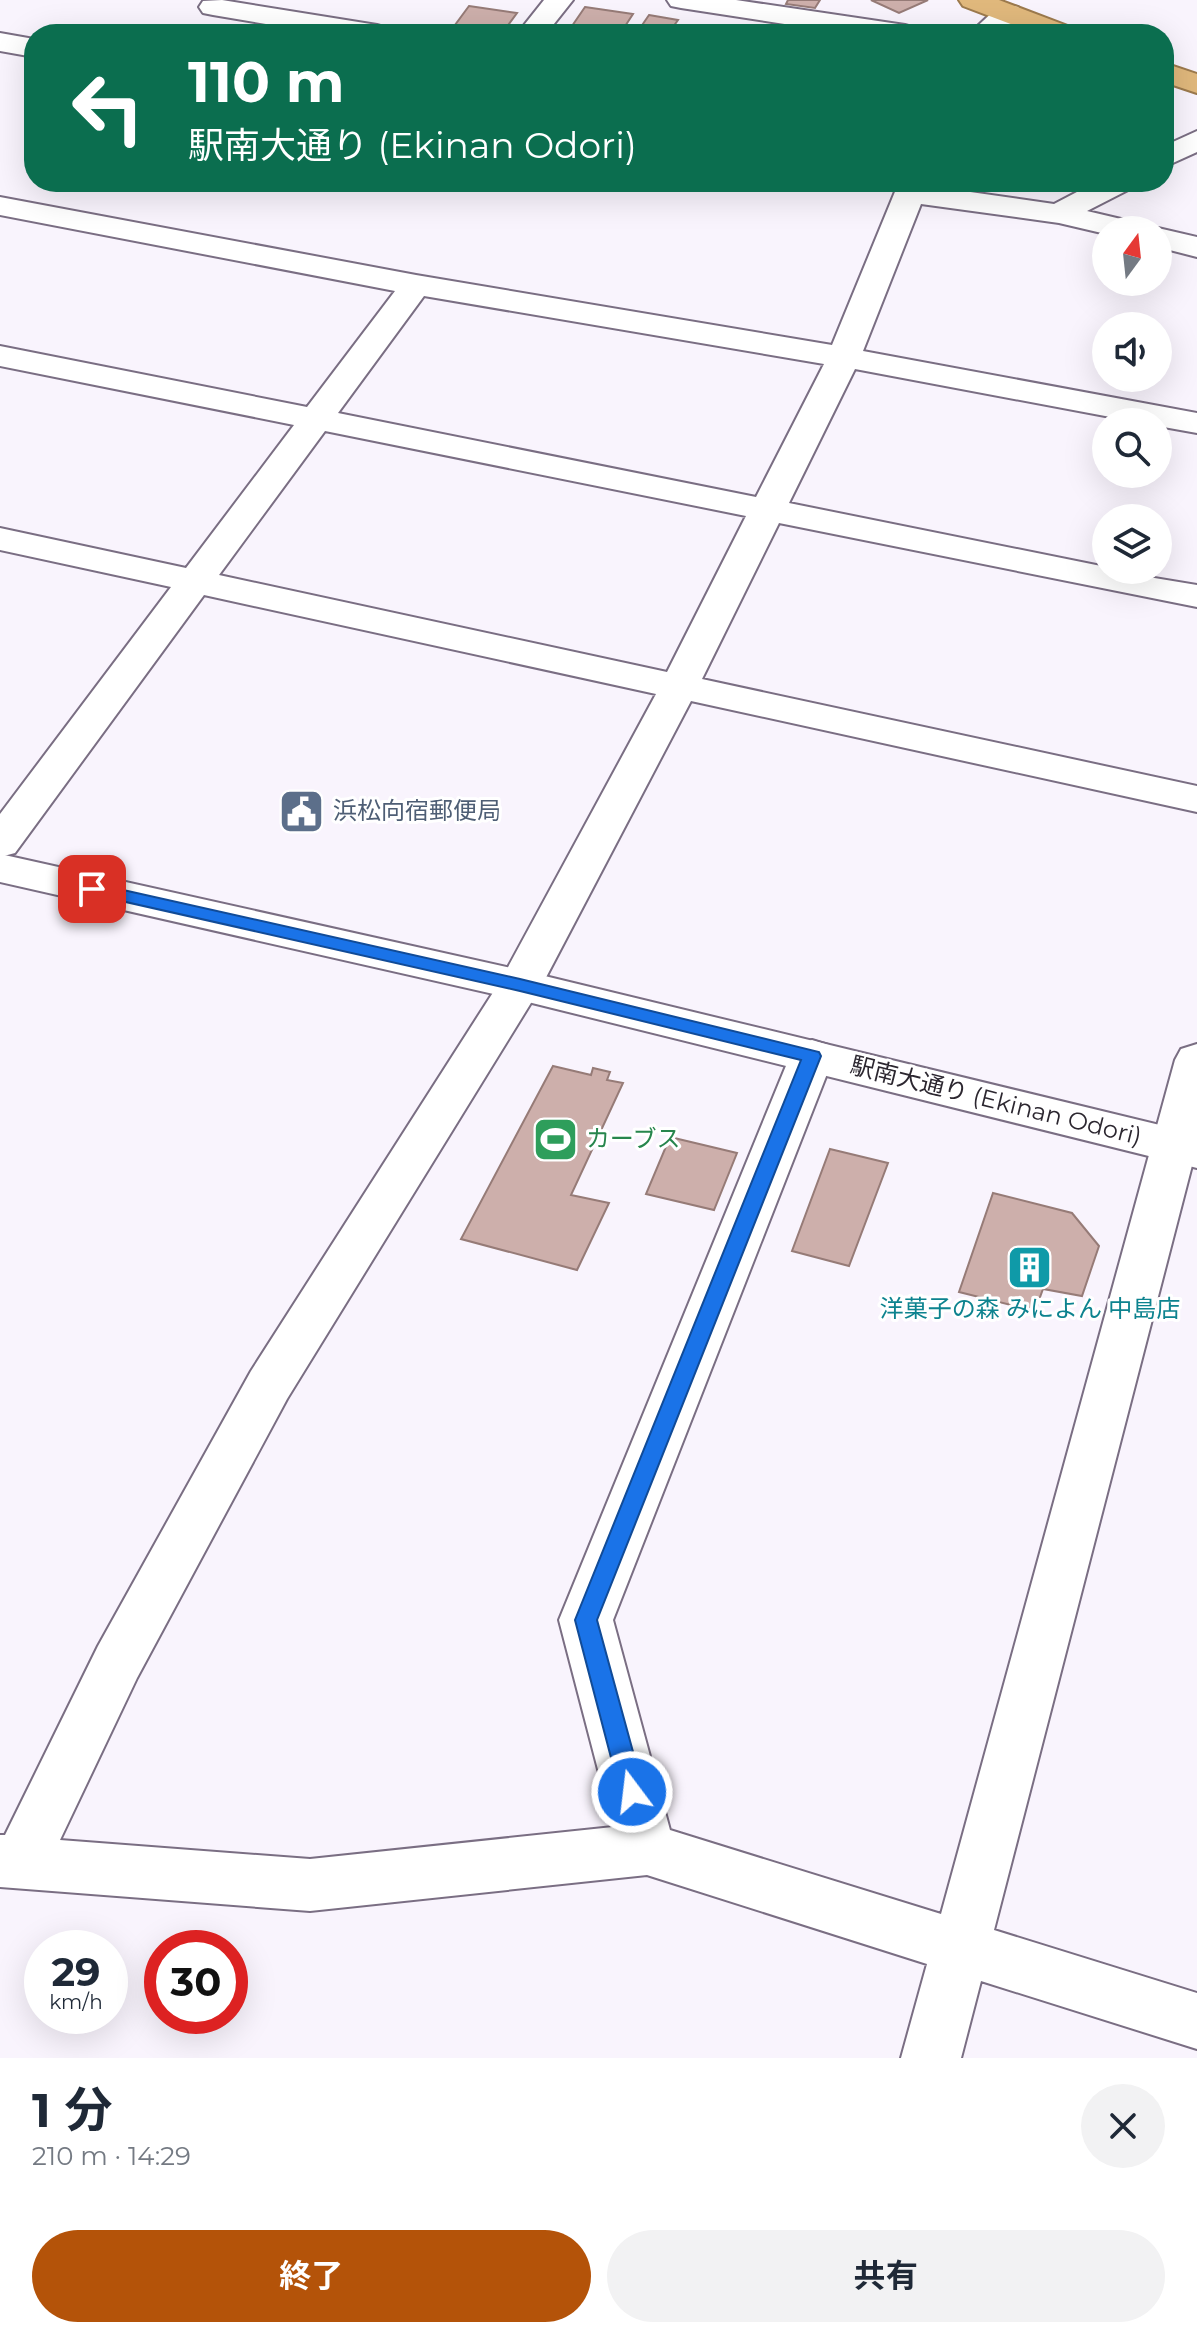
<!DOCTYPE html>
<html lang="ja">
<meta charset="utf-8">
<style>
:root{--surface:#fff;--page:#f2f2f3;--text:#1f2937;--muted:#747a83;--accent:#b45309}
body{margin:0;font-family:Montserrat,"Noto Sans JP",sans-serif;background:var(--page);color:var(--text);height:100vh;display:flex;flex-direction:column;font-size:30px;white-space:nowrap}
*{box-sizing:border-box;margin:0}
p{font-size:26px;color:var(--muted)}
.icon{flex:none;width:44px;height:44px;fill:none;stroke:currentColor;stroke-width:2;stroke-linecap:round;stroke-linejoin:round}
.map{position:relative;height:2058px;overflow:hidden}
.details{display:flex;flex-direction:column;background:var(--surface);flex:1}
.details>*{flex:none}
.hud{position:absolute;left:24px;top:24px;width:1150px;height:168px;border-radius:32px;box-shadow:0 8px 32px #0002;background:#0b6e4f;color:#fff;overflow:hidden}
.needle{width:52px;rotate:15deg}
.fabs{position:absolute;left:1092px;top:216px;display:grid;gap:16px}
.fabs a{display:grid;place-items:center;width:80px;height:80px;border-radius:50%;background:var(--surface);box-shadow:0 8px 32px #0002;font-size:40px}
.speed{position:absolute;left:24px;top:1930px;display:flex;gap:16px;font-size:40px;font-weight:700;text-align:center}
.speed>*{display:grid;place-content:center;width:104px;height:104px;border-radius:50%;background:var(--surface);box-shadow:0 8px 32px #0002;line-height:1}
.speed small{font-size:20px;font-weight:400}
.speed .limit{border:12px solid #d22;background:#fff;color:#111}
.pin{position:absolute;display:grid;place-items:center;width:68px;height:68px;color:#fff;margin:-34px;border-radius:16px;box-shadow:0 4px 12px #0006}
.me{position:absolute;width:88px;margin:-44px;rotate:345deg;stroke-linejoin:round;filter:drop-shadow(0 0 6px #0008)}
.turn{display:flex;align-items:center;gap:28px;height:168px;padding:0 32px;font-size:36px}
.turn .icon{width:104px;height:104px;stroke-width:2.5}
.turn b{display:block;font-size:56px;line-height:68px}
.round{display:grid;place-items:center;flex:none;width:84px;height:84px;border-radius:42px;background:var(--page)}
.headline{display:flex;align-items:center;justify-content:space-between;height:136px;padding:0 32px}
h1{font-size:48px;font-weight:700;line-height:60px}
.button{display:flex;gap:16px;margin-top:auto;padding:16px 32px}
.button a{flex:1;height:92px;border-radius:48px;background:var(--accent);color:#fff;font-size:32px;font-weight:700;line-height:92px;text-align:center}
.button a+a{background:var(--page);color:var(--text)}
.map>svg:first-child{display:block}
.building{fill:#cdafab;stroke:#967b77;stroke-width:2}
.lines{fill:none;stroke-linecap:round;stroke-linejoin:round}
.minor-casing{stroke:#7a6e83;stroke-width:4}
.tertiary-casing{stroke:#7a6e83;stroke-width:4}
.trunk-casing{stroke:#9c7a4d;stroke-width:4}
.minor{fill:#fff;fill-rule:evenodd}
.tertiary{fill:#fff;fill-rule:evenodd}
.trunk{fill:#e0b87c;fill-rule:evenodd}
.route{fill:#1a73e8;stroke:#114b97;stroke-width:2}
.labels{text-anchor:middle;stroke-width:6;stroke-linejoin:round;paint-order:stroke}
.service-label{font-size:24px;fill:#4e5e75;stroke:#fff;text-anchor:start}
.street-label{font-size:24px;fill:#2c2730;stroke:#fff}
.leisure-label{font-size:24px;fill:#27864d;stroke:#fff;text-anchor:start}
.culture-label{font-size:24px;fill:#0d838f;stroke:#fff}
</style>
<div class="map">
<svg width="1197" height="2058" viewBox="0 0 1197 2058">
<rect width="100%" height="100%" fill="#f9f4fd"/>
<path class="building" d="M788,0H820L815,8L786,4Z
M871,0H928L899,13Z
M469,6L517,13L503,32L455,25Z
M585,7L633,14L620,34L572,26Z
M649,15L678,20L668,34H636Z
M716,26L746,30L744,34H711Z
M553,1066L591,1075L593,1068L610,1072L607,1080L623,1083L571,1195L609,1203L577,1270L461,1239Z
M670,1137L737,1153L714,1210L646,1194Z
M830,1149L888,1163L849,1266L792,1251Z
M993,1193L1072,1213L1099,1246L1082,1296L1043,1289L1035,1311L959,1292Z"/>
<g class="lines">
<defs>
<path id="minor" d="M222,0L377,25L387,28L391,34H325L213,15L203,13L199,7L203,1Z
M544,0H573L546,34H517Z
M667,0H736L905,25L915,28L919,34H849L681,8L671,6Z
M1008,5L1018,7L1022,13L1000,34H969L998,7Z
M0,33L34,39V57L0,51Z
M1197,131V152L1164,167V146Z
M899,182H929L928,186L1054,204L1096,182H1134L1130,189L1087,211L1138,223L1143,230H1106V234L1059,223L921,204L863,351L1197,413V433L1158,426V422H1137L855,369L789,503L1106,567V570L1197,585V607L779,523L702,679L1197,786V812L691,701L542,985L287,1399L137,1678L60,1840L310,1859L613,1827L559,1620L790,1056L796,1045L812,1040L828,1045L834,1056L613,1620L670,1830L941,1914L1175,1060L1181,1049L1197,1044V1146L994,1930L1197,1993V2049L981,1981L961,2058H901L927,1964L647,1875L310,1911L0,1887V1835H5L98,1646L251,1371L501,980L656,694L204,595L15,853L0,857V814L171,587L0,550V528L186,568L294,425L0,366V346L307,407L395,291L0,215V197L416,275L832,345ZM424,296L824,364L756,497L338,413ZM325,431L746,516L667,672L219,575Z
M1158,228L1197,237V257L1158,247V230H1148Z"/>
<path id="tertiary" d="M0,854L520,970L1197,1134V1168L520,1000L0,882Z"/>
<path id="trunk" d="M959,0H999L1073,28L1077,34H1037L963,6Z
M1164,63L1197,74V93L1164,82Z"/>
</defs>
<use href="#minor" class="minor-casing"/>
<use href="#tertiary" class="tertiary-casing"/>
<use href="#trunk" class="trunk-casing"/>
<use href="#minor" class="minor"/>
<use href="#tertiary" class="tertiary"/>
<use href="#trunk" class="trunk"/>
</g>
<path class="route" d="M92,883L520,979L819,1052L821,1056L597,1620L644,1792L640,1799L632,1802L624,1799L620,1792L575,1620L801,1060L520,991L86,893L83,889Z"/>
<defs>
<symbol id="civic-square" viewBox="-11 -11 22 22"><rect x="-9" y="-9" width="18" height="18" rx="4" fill="#5c6f8a" stroke="#fff"/><path d="M-.6-6.5H3V-4.5H.6V-3L4-1V1h2V6H-6V1h2V-1L-.6-3ZM-1.2 2.5V6h2.4V2.5Z" fill="#fff"/></symbol>
<symbol id="stadium-square" viewBox="-11 -11 22 22"><rect x="-9" y="-9" width="18" height="18" rx="4" fill="#2e9e5b" stroke="#fff"/><path d="M0-5a6.5 5 0 1 0 0 10a6.5 5 0 1 0 0-10ZM-3.5-1.8h7v3.6h-7Z" fill="#fff"/></symbol>
<symbol id="building-square" viewBox="-11 -11 22 22"><rect x="-9" y="-9" width="18" height="18" rx="4" fill="#0f9aa8" stroke="#fff"/><path d="M-4-6H4V6H1V3H-1V6H-4ZM-2.5-4.3h1.7v1.8h-1.7ZM.8-4.3h1.7v1.8H.8ZM-2.5-1h1.7V.8h-1.7ZM.8-1h1.7V.8H.8Z" fill="#fff"/></symbol>
</defs>
<g fill-rule="evenodd">
<use href="#civic-square" x="276" y="786" width="51" height="51"/>
<use href="#stadium-square" x="530" y="1114" width="51" height="51"/>
<use href="#building-square" x="1004" y="1242" width="51" height="51"/>
</g>
<g class="labels">
<g class="service-label">
<text x="333" y="819">浜松向宿郵便局</text>
</g>
<g class="street-label">
<text transform="translate(996 1101) rotate(14)" y="8">駅南大通り (Ekinan Odori)</text>
</g>
<g class="leisure-label">
<text x="586" y="1147">カーブス</text>
</g>
<g class="culture-label">
<text x="1030" y="1317">洋菓子の森 みによん 中島店</text>
</g>
</g>
</svg>
<div class="fabs">
<a><svg class="needle" viewBox="-14 -14 28 28"><path d="M0-13l5 13h-10z" fill="#e53935"/><path d="M0 13l5-13h-10z" fill="#747a83"/></svg></a>
<a><svg class="icon" aria-label="sound" viewBox="0 0 24 24"><path d="M4 9h4l5-4v14l-5-4H4zM17 9q2 3 0 6"/></svg></a>
<a><svg class="icon" aria-label="search" viewBox="0 0 24 24"><circle cx="10" cy="10" r="6"/><path d="M15 15l6 6"/></svg></a>
<a><svg class="icon" aria-label="layers" viewBox="0 0 24 24"><path d="M12 4l9 5-9 5-9-5zM3 14l9 5 9-5"/></svg></a>
</div>
<div class="speed"><div>29<small>km/h</small></div><div class="limit">30</div></div>
<div class="pin" style="left:92px;top:889px;background:#d93025"><svg class="icon" aria-label="arrive" viewBox="0 0 24 24"><path d="M6 21V4h12l-3 4 3 4H6"/></svg></div>
<svg class="me" style="left:632px;top:1792px" viewBox="-20 -20 40 40"><circle r="17" fill="#1a73e8" stroke="#fff" stroke-width="3"/><path d="M0-11L8 9 0 5-8 9z" fill="#fff"/></svg>
<div class="hud">
<div class="turn"><svg class="icon" aria-label="left" viewBox="0 0 24 24"><path d="M17 20v-9H6M10 6l-5 5 5 5"/></svg><div><b>110 m</b>駅南大通り (Ekinan Odori)</div></div>
</div>
</div>
<section class="details">
<div class="headline"><div><h1>1 分</h1><p>210 m · 14:29</p></div><a class="round"><svg class="icon" aria-label="close" viewBox="0 0 24 24"><path d="M6 6l12 12M18 6L6 18"/></svg></a></div>
<div class="button"><a>終了</a><a>共有</a></div>
</section>
